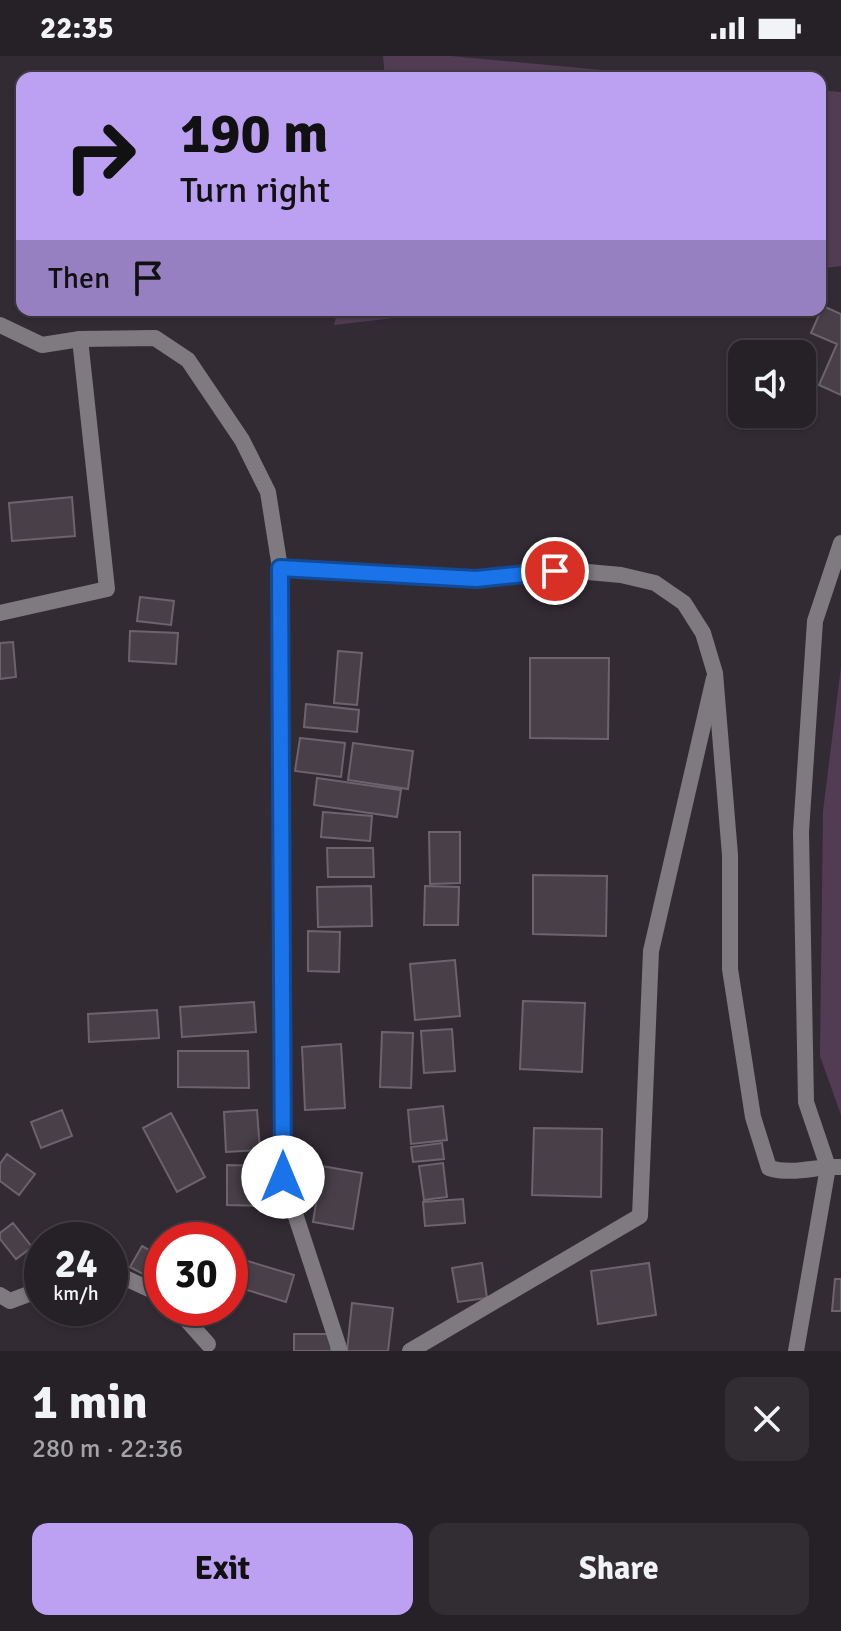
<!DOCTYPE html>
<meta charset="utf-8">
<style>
:root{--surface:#262027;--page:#322d33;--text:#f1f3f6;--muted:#a4a3a7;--line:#423e44;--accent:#bca0f2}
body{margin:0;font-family:Signika,sans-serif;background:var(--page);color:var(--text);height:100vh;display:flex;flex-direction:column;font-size:30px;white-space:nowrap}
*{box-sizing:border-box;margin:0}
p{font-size:26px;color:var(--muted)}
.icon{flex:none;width:44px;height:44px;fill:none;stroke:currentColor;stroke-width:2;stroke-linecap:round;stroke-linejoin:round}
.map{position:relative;height:1295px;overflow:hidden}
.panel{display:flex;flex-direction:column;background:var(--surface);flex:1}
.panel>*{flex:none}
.banner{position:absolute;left:16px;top:16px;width:810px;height:244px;border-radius:16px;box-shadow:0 2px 6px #0004,0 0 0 2px var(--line);background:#bca0f2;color:#111;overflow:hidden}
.controls{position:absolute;left:728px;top:284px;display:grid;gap:16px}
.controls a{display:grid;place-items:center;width:88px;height:88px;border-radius:16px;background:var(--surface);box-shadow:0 2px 6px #0004,0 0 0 2px var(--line);font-size:40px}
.speed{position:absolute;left:24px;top:1166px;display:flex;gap:16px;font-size:40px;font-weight:700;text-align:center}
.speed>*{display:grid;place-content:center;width:104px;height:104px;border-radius:50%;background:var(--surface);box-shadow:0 2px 6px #0004,0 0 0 2px var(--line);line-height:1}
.speed small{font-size:20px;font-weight:400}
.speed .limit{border:12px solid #d22;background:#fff;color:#111}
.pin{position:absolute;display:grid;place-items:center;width:68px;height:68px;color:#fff;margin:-34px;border:4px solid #fff;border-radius:50%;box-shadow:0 2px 8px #0007}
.me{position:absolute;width:88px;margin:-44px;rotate:0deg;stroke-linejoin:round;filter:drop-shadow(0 0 6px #0008)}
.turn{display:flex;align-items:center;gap:28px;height:168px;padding:0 32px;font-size:36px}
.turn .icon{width:104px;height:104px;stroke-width:2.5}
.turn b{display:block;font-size:56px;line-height:68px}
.then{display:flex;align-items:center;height:76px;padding:0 32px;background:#0003;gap:16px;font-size:30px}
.round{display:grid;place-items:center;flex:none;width:84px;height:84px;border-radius:16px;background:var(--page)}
.head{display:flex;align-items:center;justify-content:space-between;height:136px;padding:0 32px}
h1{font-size:48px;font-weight:700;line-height:60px}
.cta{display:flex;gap:16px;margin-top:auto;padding:16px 32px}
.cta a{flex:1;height:92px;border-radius:16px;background:var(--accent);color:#111;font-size:32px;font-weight:700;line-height:92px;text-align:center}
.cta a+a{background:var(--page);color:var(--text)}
.status{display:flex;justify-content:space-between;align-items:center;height:56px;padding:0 40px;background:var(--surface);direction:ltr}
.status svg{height:22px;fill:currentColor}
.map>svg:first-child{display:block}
.green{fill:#523c53}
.building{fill:#483f49;stroke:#6c636d;stroke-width:2}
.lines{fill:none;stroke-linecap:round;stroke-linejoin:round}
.minor{stroke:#7e7a7f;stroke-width:16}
.tertiary{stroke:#7e7a7f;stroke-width:16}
.route-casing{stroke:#114b97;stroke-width:20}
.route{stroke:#1a73e8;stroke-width:14}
</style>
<div class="status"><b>22:35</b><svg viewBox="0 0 49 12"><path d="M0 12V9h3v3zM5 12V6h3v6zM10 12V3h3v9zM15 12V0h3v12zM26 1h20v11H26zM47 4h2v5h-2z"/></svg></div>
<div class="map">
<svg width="841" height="1295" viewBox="0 0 841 1295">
<rect width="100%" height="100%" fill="#332b34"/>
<path class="green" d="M383,0H451L688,22H385Z
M820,34L841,36V210L820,213Z
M338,254H461L334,269Z
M841,611V1059L820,1000L823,755Z"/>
<path class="building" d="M823,250L841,258V339L819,329L837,288L811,277Z
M72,441L75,480L12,485L9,447Z
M140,541L174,545L171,569L137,565Z
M130,575L178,577L176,608L129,605Z
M13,586L16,621L0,623V587Z
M338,595L362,597L357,649L334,647Z
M530,602H609L608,683L530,682Z
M306,648L359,654L357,676L304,671Z
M300,682L345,687L341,721L295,715Z
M353,687L413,695L408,733L348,724Z
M317,722L401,734L397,761L314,749Z
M323,756L372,760L370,785L321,781Z
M429,776H460V827L430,828Z
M327,792H373L374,821H328Z
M533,819L607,820L606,880L533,878Z
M371,830L372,870L318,871L317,831Z
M425,830L459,831L458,869H424Z
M308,875L340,876L339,916L308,915Z
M455,904L460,960L415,964L410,908Z
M523,945L585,947L582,1016L520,1013Z
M254,946L256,976L182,981L180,951Z
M157,954L159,982L89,986L88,958Z
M452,973L455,1015L424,1017L421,975Z
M382,976L413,977L411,1032L380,1031Z
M341,988L345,1052L305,1054L302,991Z
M178,995H248L249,1032L178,1031Z
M443,1050L447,1084L411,1088L408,1054Z
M62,1054L72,1080L41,1092L31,1066Z
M257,1054L260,1094L226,1096L224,1056Z
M171,1057L205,1121L177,1136L143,1072Z
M534,1072L602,1073L601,1141L532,1139Z
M442,1087L444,1103L413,1106L411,1091Z
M7,1098L35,1118L19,1139L0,1125V1108Z
M443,1107L447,1141L424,1144L419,1110Z
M227,1109L263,1110L262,1150L227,1149Z
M322,1110L362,1117L353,1173L313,1166Z
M463,1143L465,1167L425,1170L423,1146Z
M13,1167L32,1191L16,1203L0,1183V1177Z
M142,1190L162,1201V1209L154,1224L130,1211Z
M241,1203L294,1219L286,1246L234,1230Z
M482,1207L487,1242L458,1246L452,1212Z
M649,1207L656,1259L598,1268L591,1215Z
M835,1223H841V1255H832Z
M352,1247L393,1252L388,1295H347Z
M294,1278H331V1295H294Z"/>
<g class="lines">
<path class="minor" d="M280,512L283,1121L340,1295
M0,557L107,533L80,283
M110,1215L162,1239
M0,1239L10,1245L42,1233
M176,1252L208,1288
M410,1295L640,1160L651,895L714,622
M796,1295L828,1111"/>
<path class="tertiary" d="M0,269L42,289L80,283L155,282L188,304L242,384L268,436L280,512L476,523L532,516L577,515L621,519L655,527L684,547L703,577L715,617L730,799V913L753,1061L769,1112C789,1118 807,1113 828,1111
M841,487L815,565L801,776L806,1046L828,1111H841"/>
</g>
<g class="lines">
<defs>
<path id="route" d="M283,1121L280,512L476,523L555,515"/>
</defs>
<use href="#route" class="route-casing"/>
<use href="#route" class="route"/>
</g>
</svg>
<div class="controls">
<a><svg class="icon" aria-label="sound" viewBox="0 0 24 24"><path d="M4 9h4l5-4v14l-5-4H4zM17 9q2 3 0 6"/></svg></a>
</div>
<div class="speed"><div>24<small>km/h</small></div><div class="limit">30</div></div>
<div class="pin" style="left:555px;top:515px;background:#d93025"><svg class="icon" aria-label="arrive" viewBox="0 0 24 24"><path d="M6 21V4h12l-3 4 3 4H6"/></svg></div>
<svg class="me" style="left:283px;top:1121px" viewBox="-20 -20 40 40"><circle r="19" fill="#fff"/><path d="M0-13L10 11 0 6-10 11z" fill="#1a73e8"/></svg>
<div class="banner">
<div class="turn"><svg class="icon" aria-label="right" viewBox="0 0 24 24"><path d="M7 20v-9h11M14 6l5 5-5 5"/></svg><div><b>190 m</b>Turn right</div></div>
<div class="then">Then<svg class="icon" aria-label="arrive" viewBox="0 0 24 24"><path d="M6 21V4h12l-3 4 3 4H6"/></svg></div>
</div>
</div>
<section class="panel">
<div class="head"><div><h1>1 min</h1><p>280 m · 22:36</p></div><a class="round"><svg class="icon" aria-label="close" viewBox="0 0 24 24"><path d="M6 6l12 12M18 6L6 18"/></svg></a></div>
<div class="cta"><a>Exit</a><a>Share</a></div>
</section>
